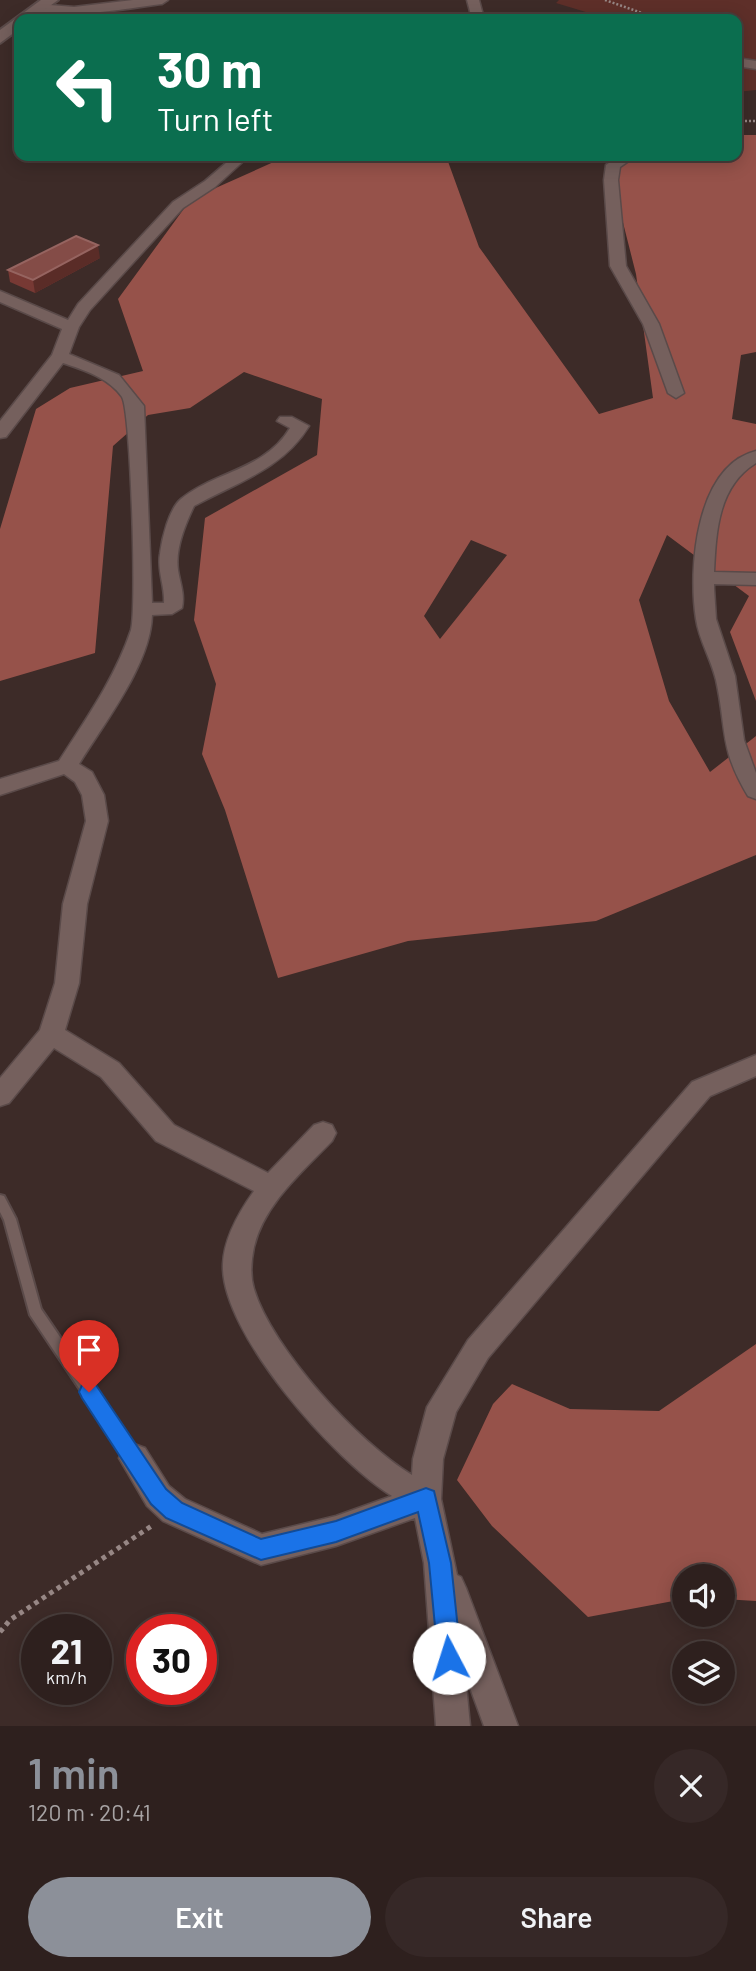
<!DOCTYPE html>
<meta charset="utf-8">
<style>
:root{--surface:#2e201e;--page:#362827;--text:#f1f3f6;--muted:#a7a3a4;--line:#493e3c;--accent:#8c9099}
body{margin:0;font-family:Barlow,sans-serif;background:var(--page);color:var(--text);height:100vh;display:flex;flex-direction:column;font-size:26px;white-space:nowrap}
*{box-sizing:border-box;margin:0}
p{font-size:23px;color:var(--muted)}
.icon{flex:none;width:38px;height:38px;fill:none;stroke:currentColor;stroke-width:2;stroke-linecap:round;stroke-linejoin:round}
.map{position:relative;height:1726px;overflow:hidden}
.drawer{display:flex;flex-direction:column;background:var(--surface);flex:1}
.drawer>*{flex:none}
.banner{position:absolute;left:14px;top:14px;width:728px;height:147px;border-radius:14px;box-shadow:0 4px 18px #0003,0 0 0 2px var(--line);background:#0b6e4f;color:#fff;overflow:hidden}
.tools{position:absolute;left:672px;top:1564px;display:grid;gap:14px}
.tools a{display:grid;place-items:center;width:63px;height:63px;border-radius:50%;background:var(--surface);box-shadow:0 4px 18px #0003,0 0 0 2px var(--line);font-size:35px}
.speed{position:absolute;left:21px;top:1614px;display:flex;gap:14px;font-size:35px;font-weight:700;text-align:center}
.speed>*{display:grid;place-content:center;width:91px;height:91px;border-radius:50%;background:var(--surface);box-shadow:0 4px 18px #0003,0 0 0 2px var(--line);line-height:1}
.speed small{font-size:18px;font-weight:400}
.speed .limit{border:10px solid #d22;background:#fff;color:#111}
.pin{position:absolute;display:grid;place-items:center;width:60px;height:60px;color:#fff;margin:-72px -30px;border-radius:50% 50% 50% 0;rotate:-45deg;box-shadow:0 0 7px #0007}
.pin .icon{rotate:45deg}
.me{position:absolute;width:77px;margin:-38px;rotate:355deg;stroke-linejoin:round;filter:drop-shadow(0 0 5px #0008)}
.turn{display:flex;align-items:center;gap:24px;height:147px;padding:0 28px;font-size:32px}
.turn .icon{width:91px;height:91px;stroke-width:2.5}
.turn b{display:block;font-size:49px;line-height:60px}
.round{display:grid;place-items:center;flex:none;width:74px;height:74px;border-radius:37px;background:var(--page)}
.summary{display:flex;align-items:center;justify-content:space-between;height:119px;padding:0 28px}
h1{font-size:42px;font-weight:600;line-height:52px;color:var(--accent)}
.button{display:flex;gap:14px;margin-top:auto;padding:14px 28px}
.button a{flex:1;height:80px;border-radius:42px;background:var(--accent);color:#fff;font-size:28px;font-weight:600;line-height:80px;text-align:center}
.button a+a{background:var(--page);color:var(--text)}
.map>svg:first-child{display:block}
.green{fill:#5e2f29}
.forest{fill:#96524a;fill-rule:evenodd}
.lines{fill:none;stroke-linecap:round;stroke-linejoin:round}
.service-casing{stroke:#5a4a49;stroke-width:4}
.minor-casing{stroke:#5a4a49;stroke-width:3}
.tertiary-casing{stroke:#5a4a49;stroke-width:4}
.path-far1{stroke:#978785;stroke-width:2.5;stroke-dasharray:2 2;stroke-linecap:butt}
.path{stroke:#978785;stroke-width:5;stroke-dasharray:4.5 4.5;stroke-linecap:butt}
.service{fill:#75605d;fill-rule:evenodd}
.minor{fill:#75605d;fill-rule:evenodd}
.tertiary{fill:#75605d;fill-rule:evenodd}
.wall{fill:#773934}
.shaded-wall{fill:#5a2c27}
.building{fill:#844c47;stroke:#966460;stroke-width:2}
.route{fill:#1a73e8;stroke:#114b97;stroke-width:2}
</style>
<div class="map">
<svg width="756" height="1726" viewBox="0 0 756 1726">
<rect width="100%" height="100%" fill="#3d2b28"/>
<path class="green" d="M559,0H756V90L737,92V19H609L556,3Z"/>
<path class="forest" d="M737,135H756V352L741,355L732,419L756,424V701L730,632L749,596L667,535L639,600L669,701L710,772L756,736V855L596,921L408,941L278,978L225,810L202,754L216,684L194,620L205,518L317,455L322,399L244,372L190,408L148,415L113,446L95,653L0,681V529L36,409L70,388L143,371L118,299L191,199L287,156H446L479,247L599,414L653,398L636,274L614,187L620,156H737ZM471,540L507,555L440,639L424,616Z
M756,1344V1601L723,1599V1577H684V1599L588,1617L492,1526L457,1480L493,1404L512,1384L570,1409L659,1411Z"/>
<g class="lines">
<defs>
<path id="service" d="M0,1195L4,1196L16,1219L41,1309L139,1453L141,1458L139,1463L134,1465L129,1463L30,1315L4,1220L0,1212Z"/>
<path id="minor" d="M133,0H168L162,4C135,7 51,23 32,8L38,4L74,7Z
M467,0H479L484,19H472Z
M737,58L756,61V69L737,66Z
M234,156H249L215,187L183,208L90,310L79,327L69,354L119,375L144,406L152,603H164C165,586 157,571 160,554C162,538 169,509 181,499C215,471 265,470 290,428L277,421L280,417H292L309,426C283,469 236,483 194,506C185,525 175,549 178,570C180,583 185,594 182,608L172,614L152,615C151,664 104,723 79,764L92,772L104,795L108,821L87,904L79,983L65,1030L119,1063L174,1125L268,1173L314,1125L323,1122L332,1125L336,1133L332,1141C303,1171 264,1204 254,1247C251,1261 250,1276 254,1289C272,1349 359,1443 412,1475L413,1459L427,1407L468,1340L692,1082L756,1055V1076L710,1096L488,1358L456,1412L443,1459L441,1499L457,1575L461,1577L466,1588L518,1726H484L465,1674L470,1726H436L424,1563L415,1518L336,1546L261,1565L163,1521L147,1506L119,1458L123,1448L134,1444L145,1448L169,1486L185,1499L262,1534L336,1516L392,1496C336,1462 220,1333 223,1264C224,1238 239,1212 254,1191L156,1141L101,1077L54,1048L9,1103L0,1106V1078L40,1030L55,983L63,904L86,821L82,795L75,782L64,774L0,795V779L59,761C86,719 115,678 131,630C137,610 131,412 122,397C109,378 84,370 63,363L6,437L0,438V421L52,355L62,329L0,302V291L68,320L78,304L173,202L205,181Z
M619,156H636L620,167L618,180L626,266L659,324L684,393L676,398L668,393L643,324L610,266L604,180L606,165Z
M756,451V463C718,486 716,532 714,572L756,573V585L714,584V588L716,619L735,676L744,740L756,773V799L748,796C719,748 727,730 716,680C711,659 699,640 696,619C688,568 696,466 756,451Z"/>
<path id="tertiary" d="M41,0H58L32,19H19V29L0,43V30Z"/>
</defs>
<use href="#service" class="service-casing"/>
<use href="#minor" class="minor-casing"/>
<use href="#tertiary" class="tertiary-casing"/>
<path class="path-far1" d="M605,0L642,13L649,19
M737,121H756"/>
<path class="path" d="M0,1632L10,1620L153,1525"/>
<use href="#service" class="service"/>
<use href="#minor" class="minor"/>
<use href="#tertiary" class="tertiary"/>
</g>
<path class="wall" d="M100,258L35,293L10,282L8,270Z"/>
<path class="shaded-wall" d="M98,245L100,258L35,293L33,280Z"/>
<path class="building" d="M76,236L98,245L33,280L8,270Z"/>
<path class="route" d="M89,1382L96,1385L166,1489L182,1503L261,1539L336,1521L426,1488L434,1491L451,1563L461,1658L457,1666L449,1669L441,1666L438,1658L429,1563L418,1512L336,1542L261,1560L166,1518L151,1504L82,1398L79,1392L82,1385Z"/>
</svg>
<div class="tools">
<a><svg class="icon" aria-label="sound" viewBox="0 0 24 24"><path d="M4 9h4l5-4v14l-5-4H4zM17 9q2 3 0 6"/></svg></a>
<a><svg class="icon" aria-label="layers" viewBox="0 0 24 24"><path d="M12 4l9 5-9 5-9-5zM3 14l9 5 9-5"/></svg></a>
</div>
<div class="speed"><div>21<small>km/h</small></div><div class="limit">30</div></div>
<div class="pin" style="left:89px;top:1392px;background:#d93025"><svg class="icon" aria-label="arrive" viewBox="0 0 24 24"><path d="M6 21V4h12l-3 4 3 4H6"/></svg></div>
<svg class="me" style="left:449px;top:1658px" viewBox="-20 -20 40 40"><circle r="19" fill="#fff"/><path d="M0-13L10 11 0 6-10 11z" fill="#1a73e8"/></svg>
<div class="banner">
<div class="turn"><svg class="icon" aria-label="left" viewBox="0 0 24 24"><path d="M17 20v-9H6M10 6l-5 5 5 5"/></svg><div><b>30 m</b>Turn left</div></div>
</div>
</div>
<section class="drawer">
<div class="summary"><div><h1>1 min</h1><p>120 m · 20:41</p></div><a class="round"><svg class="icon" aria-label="close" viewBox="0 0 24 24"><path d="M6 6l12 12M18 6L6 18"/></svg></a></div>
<div class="button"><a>Exit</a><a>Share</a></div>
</section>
